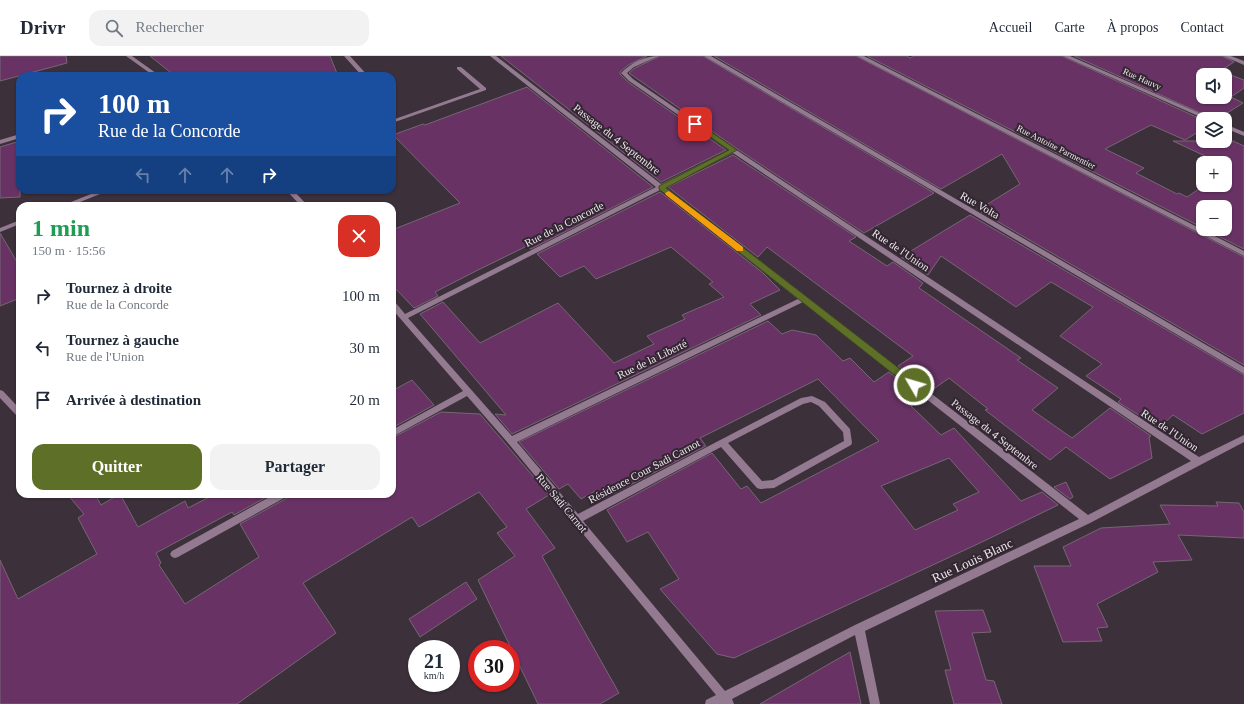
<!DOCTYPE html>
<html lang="fr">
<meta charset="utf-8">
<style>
:root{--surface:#fff;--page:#f2f2f3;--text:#1f2937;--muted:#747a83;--line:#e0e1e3;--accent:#5e7028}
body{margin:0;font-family:Georgia,serif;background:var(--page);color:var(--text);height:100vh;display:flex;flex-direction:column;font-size:15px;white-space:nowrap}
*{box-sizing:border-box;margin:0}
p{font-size:13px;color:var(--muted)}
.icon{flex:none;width:22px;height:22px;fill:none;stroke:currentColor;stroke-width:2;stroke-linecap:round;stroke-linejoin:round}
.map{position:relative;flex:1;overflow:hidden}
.sheet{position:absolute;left:16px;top:146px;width:380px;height:296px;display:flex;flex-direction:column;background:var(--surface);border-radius:12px;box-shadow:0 1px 3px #0004}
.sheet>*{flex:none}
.hud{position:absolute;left:16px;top:16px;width:380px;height:122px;border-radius:12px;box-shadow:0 1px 3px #0004;background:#1a4fa0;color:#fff;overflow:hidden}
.fabs{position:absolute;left:1196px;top:12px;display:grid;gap:8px}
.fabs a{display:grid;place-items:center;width:36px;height:36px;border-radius:8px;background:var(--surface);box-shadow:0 1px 3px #0004;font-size:20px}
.speed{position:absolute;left:408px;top:584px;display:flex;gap:8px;font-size:20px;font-weight:700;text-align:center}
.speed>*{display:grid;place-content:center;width:52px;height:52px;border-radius:50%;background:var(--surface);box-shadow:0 1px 3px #0004;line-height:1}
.speed small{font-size:10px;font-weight:400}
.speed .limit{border:6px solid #d22;background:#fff;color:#111}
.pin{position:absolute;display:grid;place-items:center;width:34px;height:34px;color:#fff;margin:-17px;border-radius:8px;box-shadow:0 2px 6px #0006}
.me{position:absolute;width:44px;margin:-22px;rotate:308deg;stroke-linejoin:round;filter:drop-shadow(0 0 3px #0008)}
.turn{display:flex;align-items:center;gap:14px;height:84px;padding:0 16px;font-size:18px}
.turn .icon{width:52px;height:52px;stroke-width:2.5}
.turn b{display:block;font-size:28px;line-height:34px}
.lanes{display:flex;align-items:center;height:38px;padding:0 16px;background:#0003;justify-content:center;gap:20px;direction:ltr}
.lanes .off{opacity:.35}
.round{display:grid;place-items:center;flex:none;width:42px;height:42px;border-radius:12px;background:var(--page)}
.head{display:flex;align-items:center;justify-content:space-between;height:68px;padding:0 16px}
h1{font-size:24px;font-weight:800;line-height:30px;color:#1e9e55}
.button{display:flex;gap:8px;margin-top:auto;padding:8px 16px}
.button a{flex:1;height:46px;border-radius:12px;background:var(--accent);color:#fff;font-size:16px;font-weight:800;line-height:46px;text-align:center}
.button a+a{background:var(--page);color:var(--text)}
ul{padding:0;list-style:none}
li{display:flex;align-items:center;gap:12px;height:52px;padding:0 16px}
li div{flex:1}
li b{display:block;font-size:15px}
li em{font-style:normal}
header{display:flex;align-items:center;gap:24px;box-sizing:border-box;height:56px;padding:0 20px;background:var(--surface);border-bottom:1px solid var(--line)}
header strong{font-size:19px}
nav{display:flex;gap:22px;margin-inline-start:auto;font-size:14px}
.search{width:280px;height:36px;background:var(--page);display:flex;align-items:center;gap:10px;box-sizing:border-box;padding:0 14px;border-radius:12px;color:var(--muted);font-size:15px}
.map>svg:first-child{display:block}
.building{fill:#683265;stroke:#756773;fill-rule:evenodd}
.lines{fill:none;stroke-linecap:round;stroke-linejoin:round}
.lane{fill:#947a91;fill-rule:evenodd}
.street{fill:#947a91;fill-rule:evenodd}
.route{fill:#5e7028;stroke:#3d491a}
.slow{fill:#f59e0b}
.labels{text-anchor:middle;stroke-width:4;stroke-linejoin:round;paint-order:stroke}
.far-street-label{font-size:9px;fill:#eee6ed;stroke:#322631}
.street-label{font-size:11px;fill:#eee6ed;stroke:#322631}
.near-street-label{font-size:13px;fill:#eee6ed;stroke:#322631}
</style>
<header>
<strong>Drivr</strong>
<div class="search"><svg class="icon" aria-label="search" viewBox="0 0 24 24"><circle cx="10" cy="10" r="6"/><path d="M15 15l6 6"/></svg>Rechercher</div>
<nav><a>Accueil</a><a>Carte</a><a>À propos</a><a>Contact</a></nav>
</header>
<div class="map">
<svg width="1244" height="648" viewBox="0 0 1244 648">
<rect width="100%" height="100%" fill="#3c303b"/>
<path class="building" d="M0,0H66L67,7L0,25Z
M150,0H330L338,20H175Z
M501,0H647L628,9L620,16V18L628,26L726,94L661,126Z
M660,0H703L934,137L864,177L736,92L629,17L635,12Z
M714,0H856L1244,201V309L978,154L1020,128L1002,98L941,133Z
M867,0H907L910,2L914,0H1062L1203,64V73L1185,84L1151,69L1105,93L1144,112L1136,117L1177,138L1179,137L1187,141L1205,129H1225V115L1230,112L1225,109V107H1220L1173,85H1233L1244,90V193L1204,173H1225V151H1203V172Z
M1074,0H1222L1234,6L1220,15L1244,24V32L1231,41L1243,47L1218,63H1214ZM1203,19H1225V41H1203Z
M527,31L653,131L531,193L527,190L476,215L435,236L438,240L414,252L392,229V174L460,147L393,79L423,68L425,69Z
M20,85V141L0,142V91Z
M733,99L856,181L849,185L887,210L893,206L923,227L919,232L1021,302L1017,304L1058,332L1032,354L1072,382L1110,352L1151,380L1149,381L1152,402L1110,423L1066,391L1050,404L985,354L988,353L949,322L931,335L898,310L913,300L767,191L758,201L668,131Z
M660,136L763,217L780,234L750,248L761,259L512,378L495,358L506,359L420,258L443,246L480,287L558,247L614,307L654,288L647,280L685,263L682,259L724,241L709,228L713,226L671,191L596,223L584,210L560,221L537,198Z
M970,159L1244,319V357L1202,378L1173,359L1159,372L1118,346L1121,343L1086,320L1102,308L1060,280L1093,251L1051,226L1016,251L941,200L928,219L901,201Z
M0,177L20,211V242L0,250Z
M768,265L782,278L792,274L816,279L843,305L850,302L874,326L889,316L922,342L911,350L941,379L954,372L1021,445L1042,436L1058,449L984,485L734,602L717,598L660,533L679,523L648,476L627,486L607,454L712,397L741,433L747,430L761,447L879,385L818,323L700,382L706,390L601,444L595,435L581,443L568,428L559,433L519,386ZM949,402L979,436L953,448L958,454L915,474L881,430Z
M412,324L434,349L392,372V335Z
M441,356L480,358L549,439L526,453L555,492L542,500L619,637L600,648H538L478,524L515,500L497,477L507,471L479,436L419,471L412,461L303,527L336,577L237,648H0V504L18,543L97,498L78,462L84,458L67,438H95L101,449L120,438L138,471L185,445L188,452L215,438H272L234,459L232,456L156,497L161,507L159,509L185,548L259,501L240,468L287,442L288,438H392V382Z
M1066,426L1073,441L1070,443L1054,431Z
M1216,446L1239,447L1244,456V482L1178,479L1192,504L1153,506L1158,516L1097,548L1108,571L1097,572L1102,585L1063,586L1034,510H1071L1063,491L1101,472L1170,468L1160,449L1218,450Z
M466,526L477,543L420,581L409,563Z
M983,554L991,576L972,577L986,624L994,625L1002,648H954L945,614H951L935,555Z
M850,596L861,648H760L822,612Z"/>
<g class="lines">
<path class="lane" d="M344,0H350L368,20H362Z
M457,11H461L486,32V34L392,67V62L395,63L480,33L457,13Z"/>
<path class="street" d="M126,0H132L160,20H154Z
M490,0H496L661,128L729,94L629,25L621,17C630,7 645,0 659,0L634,11L627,17L633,23L735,93L1199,401L1244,379V386L1090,467L865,575L880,648H870L855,579L732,643L734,648H705L706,644L716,639L508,387L467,340L392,381V374L463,335L392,253V245L395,246L405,258L656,131ZM733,97L1191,405L1088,459L665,131ZM660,134L798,243L512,380L408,262ZM803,246L1079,463L855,569L725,635L583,465L721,391L757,432L760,433L774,432L851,389L852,387L850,373L825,346L812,340L801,342L578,458L517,386ZM811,346L819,350L843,376L844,385L773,424L762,425L728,387L803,348Z
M704,0H711L1244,311V318Z
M857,0H864L1244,195V200Z
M1063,0H1070L1213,63H1205Z
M1223,0H1231L1244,5V9Z
M1225,68L1244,76V80L1225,72Z
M20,78V82L0,88V84Z
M101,134H110L70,150H61Z
M286,134H293L308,150H301Z
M20,164V168L0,176V172Z
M0,334L3,335L20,353V361L17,360L0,342Z
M275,438H287L286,441L178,501L175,502L172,501L170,498L172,495Z"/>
</g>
<path class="route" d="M693,66H697L737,94L666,132L918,327L919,329L918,332H911L659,133V130L729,94L693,69Z"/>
<path class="slow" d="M669,135L743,191V195H737L666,139L665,137Z"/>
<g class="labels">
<g class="far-street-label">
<text transform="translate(1142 23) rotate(24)" y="3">Rue Hauvy</text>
<text transform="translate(1056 91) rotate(27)" y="3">Rue Antoine Parmentier</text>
</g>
<g class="street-label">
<text transform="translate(617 83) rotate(38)" y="4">Passage du 4 Septembre</text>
<text transform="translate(980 149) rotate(30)" y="4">Rue Volta</text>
<text transform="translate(564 168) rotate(-27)" y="4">Rue de la Concorde</text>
<text transform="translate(901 194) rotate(34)" y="4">Rue de l'Union</text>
<text transform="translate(652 303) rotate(-26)" y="4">Rue de la Liberté</text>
<text transform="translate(1170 374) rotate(34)" y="4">Rue de l'Union</text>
<text transform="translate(995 378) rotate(38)" y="4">Passage du 4 Septembre</text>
<text transform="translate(644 415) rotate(-28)" y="4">Résidence Cour Sadi Carnot</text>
<text transform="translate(562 447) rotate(50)" y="4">Rue Sadi Carnot</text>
</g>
<g class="near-street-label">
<text transform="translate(972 504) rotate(-25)" y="5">Rue Louis Blanc</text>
</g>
</g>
</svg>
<div class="fabs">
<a><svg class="icon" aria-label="sound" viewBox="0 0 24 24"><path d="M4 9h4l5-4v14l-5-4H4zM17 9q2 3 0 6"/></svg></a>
<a><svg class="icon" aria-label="layers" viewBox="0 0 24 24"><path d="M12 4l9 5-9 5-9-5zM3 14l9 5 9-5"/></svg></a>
<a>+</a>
<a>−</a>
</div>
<div class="speed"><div>21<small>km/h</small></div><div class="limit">30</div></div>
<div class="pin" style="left:695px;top:68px;background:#d93025"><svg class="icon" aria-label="arrive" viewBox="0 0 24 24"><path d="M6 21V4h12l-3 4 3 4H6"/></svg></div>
<svg class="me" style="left:914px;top:329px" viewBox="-20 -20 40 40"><circle r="17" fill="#5e7028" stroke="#fff" stroke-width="3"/><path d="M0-11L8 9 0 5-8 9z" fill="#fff"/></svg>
<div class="hud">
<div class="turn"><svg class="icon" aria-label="right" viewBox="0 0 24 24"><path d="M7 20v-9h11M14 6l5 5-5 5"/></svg><div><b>100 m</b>Rue de la Concorde</div></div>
<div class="lanes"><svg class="icon off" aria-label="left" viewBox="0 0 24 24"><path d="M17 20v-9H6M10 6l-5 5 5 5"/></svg><svg class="icon off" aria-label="ahead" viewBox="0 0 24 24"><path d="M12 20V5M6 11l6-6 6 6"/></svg><svg class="icon off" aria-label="ahead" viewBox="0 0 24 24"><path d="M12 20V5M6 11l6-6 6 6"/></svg><svg class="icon" aria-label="right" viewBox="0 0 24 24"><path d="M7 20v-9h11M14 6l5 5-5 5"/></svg></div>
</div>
<section class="sheet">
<div class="head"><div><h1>1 min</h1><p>150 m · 15:56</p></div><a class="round" style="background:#d93025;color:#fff"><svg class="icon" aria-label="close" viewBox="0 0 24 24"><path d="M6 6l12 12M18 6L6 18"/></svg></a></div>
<ul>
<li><svg class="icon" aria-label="right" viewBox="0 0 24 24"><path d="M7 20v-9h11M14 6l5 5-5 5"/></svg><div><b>Tournez à droite</b><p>Rue de la Concorde</p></div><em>100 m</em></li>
<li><svg class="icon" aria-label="left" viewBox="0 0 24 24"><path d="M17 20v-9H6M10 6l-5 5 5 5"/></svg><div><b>Tournez à gauche</b><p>Rue de l'Union</p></div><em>30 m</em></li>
<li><svg class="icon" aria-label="arrive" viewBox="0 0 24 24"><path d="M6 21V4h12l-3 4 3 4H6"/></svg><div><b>Arrivée à destination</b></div><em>20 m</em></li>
</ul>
<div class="button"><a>Quitter</a><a>Partager</a></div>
</section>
</div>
